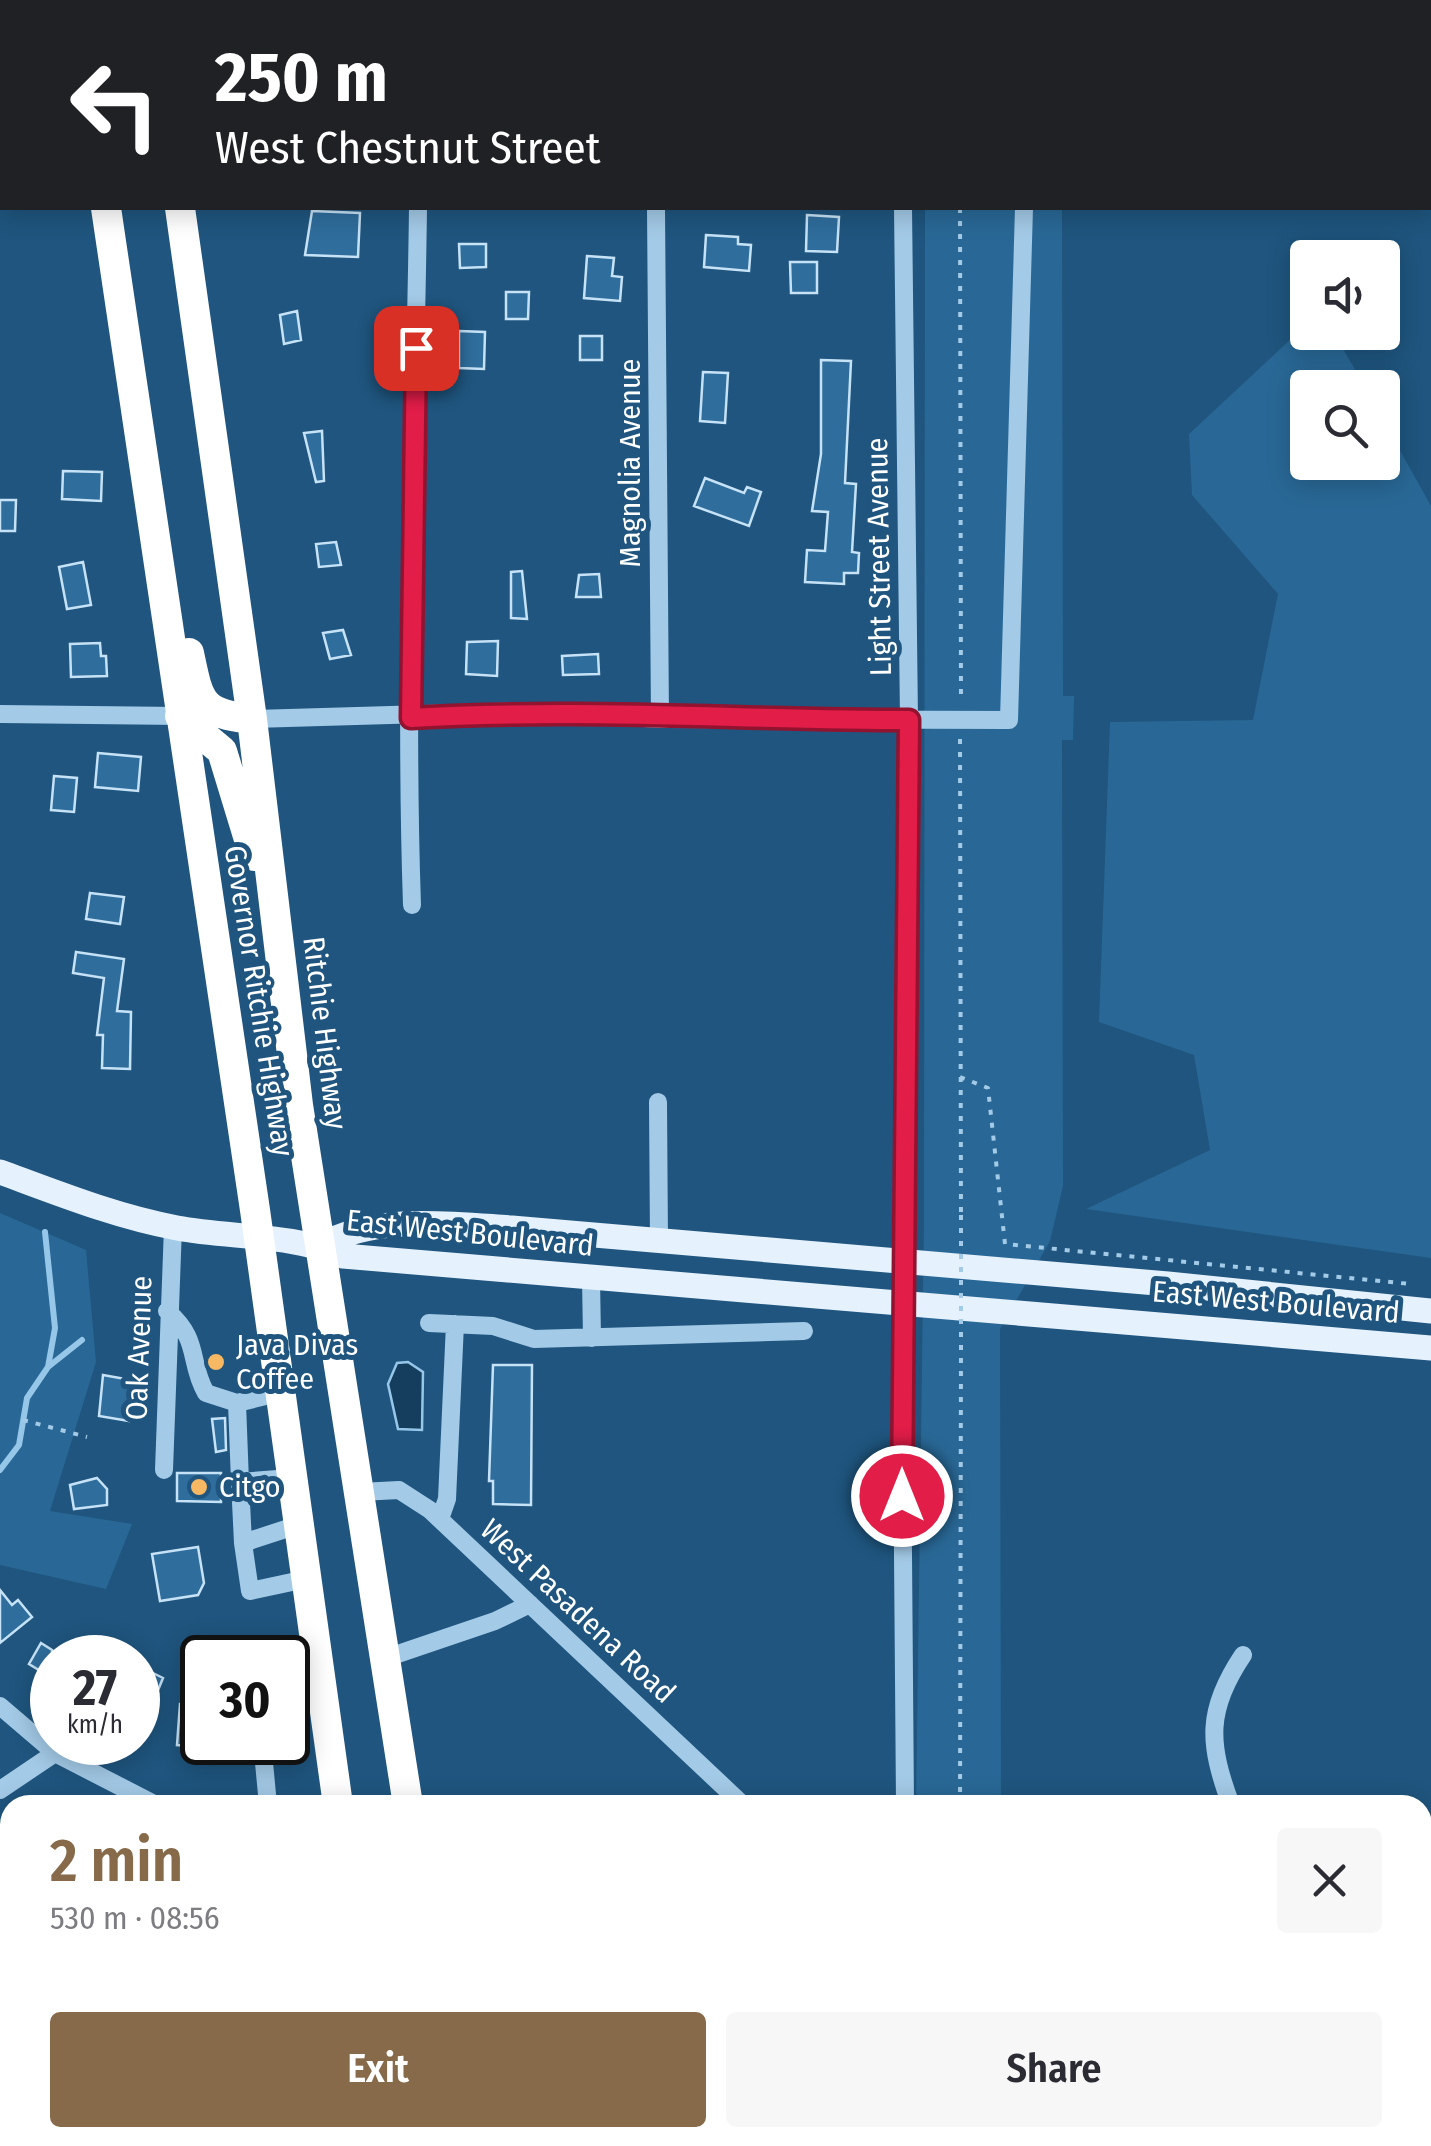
<!DOCTYPE html>
<meta charset="utf-8">
<style>
:root{--surface:#fff;--page:#f7f7f7;--text:#2b2b33;--muted:#7c7c81;--accent:#866a49}
body{margin:0;font-family:"Fira Sans Condensed",sans-serif;background:var(--page);color:var(--text);height:100vh;display:flex;flex-direction:column;font-size:38px;white-space:nowrap}
*{box-sizing:border-box;margin:0}
p{font-size:32px;color:var(--muted)}
.icon{flex:none;width:55px;height:55px;fill:none;stroke:currentColor;stroke-width:2;stroke-linecap:round;stroke-linejoin:round}
.map{position:relative;flex:1;overflow:hidden}
.details{position:absolute;left:0px;top:1795px;width:1432px;height:352px;display:flex;flex-direction:column;background:var(--surface);border-radius:30px 30px 0 0;box-shadow:0 5px 25px #0003}
.details>*{flex:none}
.top-card{position:absolute;left:0px;top:0px;width:1432px;height:210px;box-shadow:0 5px 25px #0003;background:#202124;color:#fff;overflow:hidden}
.buttons{position:absolute;left:1290px;top:240px;display:grid;gap:20px}
.buttons a{display:grid;place-items:center;width:110px;height:110px;border-radius:10px;background:var(--surface);box-shadow:0 5px 25px #0003;font-size:50px}
.speed{position:absolute;left:30px;top:1635px;display:flex;gap:20px;font-size:50px;font-weight:700;text-align:center}
.speed>*{display:grid;place-content:center;width:130px;height:130px;border-radius:50%;background:var(--surface);box-shadow:0 5px 25px #0003;line-height:1}
.speed small{font-size:25px;font-weight:400}
.speed .limit{border:5px solid #111;border-radius:15px;background:#fff;color:#111}
.pin{position:absolute;display:grid;place-items:center;width:85px;height:85px;color:#fff;margin:-42px;border-radius:20px;box-shadow:0 5px 15px #0006}
.me{position:absolute;width:110px;margin:-55px;rotate:0deg;stroke-linejoin:round;filter:drop-shadow(0 0 8px #0008)}
.turn{display:flex;align-items:center;gap:35px;height:210px;padding:0 50px;font-size:45px}
.turn .icon{width:130px;height:130px;stroke-width:2.5}
.turn b{display:block;font-size:70px;line-height:85px}
.round{display:grid;place-items:center;flex:none;width:105px;height:105px;border-radius:10px;background:var(--page)}
.summary{display:flex;align-items:center;justify-content:space-between;height:170px;padding:0 50px}
h1{font-size:60px;font-weight:600;line-height:75px;color:var(--accent)}
.button{display:flex;gap:20px;margin-top:auto;padding:20px 50px}
.button a{flex:1;height:115px;border-radius:10px;background:var(--accent);color:#fff;font-size:40px;font-weight:600;line-height:115px;text-align:center}
.button a+a{background:var(--page);color:var(--text)}
.map>svg:first-child{display:block}
.green{fill:#296896}
.water{fill:#153d5d;stroke:#96c7e9;stroke-width:2.5}
.lines{fill:none;stroke-linecap:round;stroke-linejoin:round}
.stream{stroke:#96c7e9;stroke-width:6}
.building{fill:#2f6d9c;stroke:#c6e2f6;stroke-width:2.5}
.path{stroke:#a3cae7;stroke-width:4;stroke-dasharray:5 8;stroke-linecap:butt}
.minor{stroke:#a3cae7;stroke-width:18}
.major{stroke:#e5f1fd;stroke-width:25}
.highway{stroke:#fff;stroke-width:30}
.path-bridge{stroke:#a3cae7;stroke-width:4;stroke-dasharray:5 8;stroke-linecap:butt}
.route-casing{stroke:#92132f;stroke-width:25}
.route{stroke:#e11d48;stroke-width:18}
.poi-dot{fill:#f6b863;stroke:#1f557e;stroke-width:4}
.labels{text-anchor:middle;stroke-width:10;stroke-linejoin:round;paint-order:stroke}
.street-label{font-size:30px;fill:#fff;stroke:#1f557e}
.poi-label{font-size:30px;fill:#fff;stroke:#1f557e;text-anchor:start}
</style>
<div class="map">
<svg width="1431" height="2146" viewBox="0 0 1431 2146">
<rect width="100%" height="100%" fill="#1f557e"/>
<path class="green" d="M925,208H1062L1063,696H1074L1073,740H1062L1063,1186L1050,1241L1000,1329L1001,1805H916L924,1220Z
M1307,324L1308,332L1334,333L1365,387L1308,388V462H1382L1383,420L1431,506V1258L1086,1209L1210,1150L1194,1055L1099,1022L1110,722L1253,720L1278,594L1192,495L1189,434Z
M0,1213L86,1250L96,1362L50,1511L132,1524L106,1589L0,1565Z
M898,2138H1002V2146H898Z"/>
<path class="water" d="M408,1362L423,1372L422,1430L398,1429L388,1384L397,1363Z"/>
<g class="lines">
<path class="stream" d="M48,1367L82,1340
M0,1470L19,1445L27,1398L48,1367L55,1328L45,1232"/>
</g>
<path class="building" d="M312,211L360,213L358,257L305,255Z
M807,215L839,217L837,252L806,251Z
M706,235L738,237V244L751,245L749,271L704,267Z
M459,244H486V267L460,268Z
M587,256L614,258L612,276L622,277L620,301L584,298Z
M790,262H817V293H791Z
M506,292H529L528,319H506Z
M297,311L301,340L284,344L280,315Z
M459,331L485,332L484,369L459,368Z
M580,336H602V360H580Z
M821,360L851,361L845,483L856,484L852,552L859,553L858,573H844V584L805,582L807,550L825,551L828,512L812,511L821,454Z
M703,372L728,373L725,423L700,421Z
M322,431L324,481L316,482L304,433Z
M63,471L102,472L101,501L62,499Z
M705,478L744,493L747,487L761,492L749,526L694,506Z
M0,500H16L15,531H0Z
M336,542L341,565L319,567L316,544Z
M83,562L91,605L67,609L59,567Z
M522,571L527,619L511,618V572Z
M599,574L601,597H576L579,575Z
M343,630L351,655L330,659L323,633Z
M498,641L497,676L466,674L467,642Z
M100,643L101,656H106L107,676L71,677L70,644Z
M598,654L599,674L563,675L562,656Z
M98,753L141,757L138,791L95,787Z
M54,776L77,778L74,812L51,810Z
M90,893L124,897L120,924L86,919Z
M76,952L124,959L117,1011L131,1012L130,1069L102,1068L103,1035H97L104,978L73,973Z
M493,1365H532L531,1505L493,1504V1481H489Z
M103,1375L131,1380L129,1421L99,1416Z
M225,1418L226,1450L216,1452L212,1419Z
M177,1473H221V1502L177,1501Z
M97,1478L107,1489V1505L74,1509L70,1485Z
M198,1547L204,1583L198,1595L160,1601L152,1554Z
M0,1590L12,1605L18,1600L32,1617L0,1643Z
M41,1643L52,1650V1678L29,1664Z
M149,1671L163,1678L151,1707L138,1701V1674L146,1678Z
M180,1704L202,1706V1747L177,1745Z"/>
<g class="lines">
<path class="path" d="M961,2V0
M960,208L961,700
M960,739L961,1215
M960,1077L988,1088L1005,1244L1410,1284
M23,1420L87,1437
M960,1805L961,1353
M959,2146V2138"/>
<path class="minor" d="M902,0V2
M423,2V0
M656,2V0
M0,110H2
M656,208L660,719
M903,208L909,720L901,1303L905,1805
M0,714L180,716
M252,719L525,711L660,719L1009,720L1024,208
M412,905C404,674 415,440 418,208
M658,1102L659,1242
M591,1279L592,1338
M167,1311C201,1340 188,1362 206,1393L237,1403
M429,1323L493,1326L534,1339L804,1331
M164,1470L173,1227
M240,1482L237,1403L278,1393
M360,1492L399,1490L430,1510L743,1805
M440,1519L447,1499L455,1324
M298,1525L243,1543L250,1591L306,1579
M243,1543L240,1482L291,1478
M386,1658L495,1621L530,1604
M0,1706L55,1753
M263,1752L268,1805
M0,1790L55,1753L156,1805
M1231,1805C1208,1743 1206,1710 1243,1655
M1422,1839L1431,1836
M1064,2138L1073,2146"/>
<path class="major" d="M0,1172C57,1193 117,1217 177,1228C231,1238 293,1234 343,1256L1431,1348
M320,1246C374,1214 451,1224 512,1228L1168,1284L1431,1311"/>
<path class="highway" d="M76,0V2
M149,0V2
M106,208L255,1210L338,1805
M180,208L252,719L298,1105L408,1805
M189,653C199,701 200,714 252,719
M180,716L222,751L254,856
M385,2138L387,2146
M450,2138L451,2146"/>
<path class="path-bridge" d="M961,1215V1353"/>
</g>
<g class="lines">
<defs>
<path id="route" d="M416,348L411,718C576,708 743,720 909,720L902,1496"/>
</defs>
<use href="#route" class="route-casing"/>
<use href="#route" class="route"/>
</g>
<g class="poi-dot">
<circle cx="216" cy="1362" r="10"/>
<circle cx="199" cy="1487" r="10"/>
</g>
<g class="labels">
<g class="street-label">
<text transform="translate(630 463) rotate(-90)" y="10">Magnolia Avenue</text>
<text transform="translate(879 557) rotate(-91)" y="10">Light Street Avenue</text>
<text transform="translate(259 1001) rotate(81)" y="10">Governor Ritchie Highway</text>
<text transform="translate(325 1033) rotate(83)" y="10">Ritchie Highway</text>
<text transform="translate(470 1233) rotate(6)" y="10">East West Boulevard</text>
<text transform="translate(1276 1302) rotate(5)" y="10">East West Boulevard</text>
<text transform="translate(139 1348) rotate(-88)" y="10">Oak Avenue</text>
<text transform="translate(578 1611) rotate(43)" y="10">West Pasadena Road</text>
</g>
<g class="poi-label">
<text x="236" y="1355">Java Divas<tspan x="236" dy="34">Coffee</tspan></text>
<text x="219" y="1497">Citgo</text>
</g>
</g>
</svg>
<div class="buttons">
<a><svg class="icon" aria-label="sound" viewBox="0 0 24 24"><path d="M4 9h4l5-4v14l-5-4H4zM17 9q2 3 0 6"/></svg></a>
<a><svg class="icon" aria-label="search" viewBox="0 0 24 24"><circle cx="10" cy="10" r="6"/><path d="M15 15l6 6"/></svg></a>
</div>
<div class="speed"><div>27<small>km/h</small></div><div class="limit">30</div></div>
<div class="pin" style="left:416px;top:348px;background:#d93025"><svg class="icon" aria-label="arrive" viewBox="0 0 24 24"><path d="M6 21V4h12l-3 4 3 4H6"/></svg></div>
<svg class="me" style="left:902px;top:1496px" viewBox="-20 -20 40 40"><circle r="17" fill="#e11d48" stroke="#fff" stroke-width="3"/><path d="M0-11L8 9 0 5-8 9z" fill="#fff"/></svg>
<div class="top-card">
<div class="turn"><svg class="icon" aria-label="left" viewBox="0 0 24 24"><path d="M17 20v-9H6M10 6l-5 5 5 5"/></svg><div><b>250 m</b>West Chestnut Street</div></div>
</div>
<section class="details">
<div class="summary"><div><h1>2 min</h1><p>530 m · 08:56</p></div><a class="round"><svg class="icon" aria-label="close" viewBox="0 0 24 24"><path d="M6 6l12 12M18 6L6 18"/></svg></a></div>
<div class="button"><a>Exit</a><a>Share</a></div>
</section>
</div>
